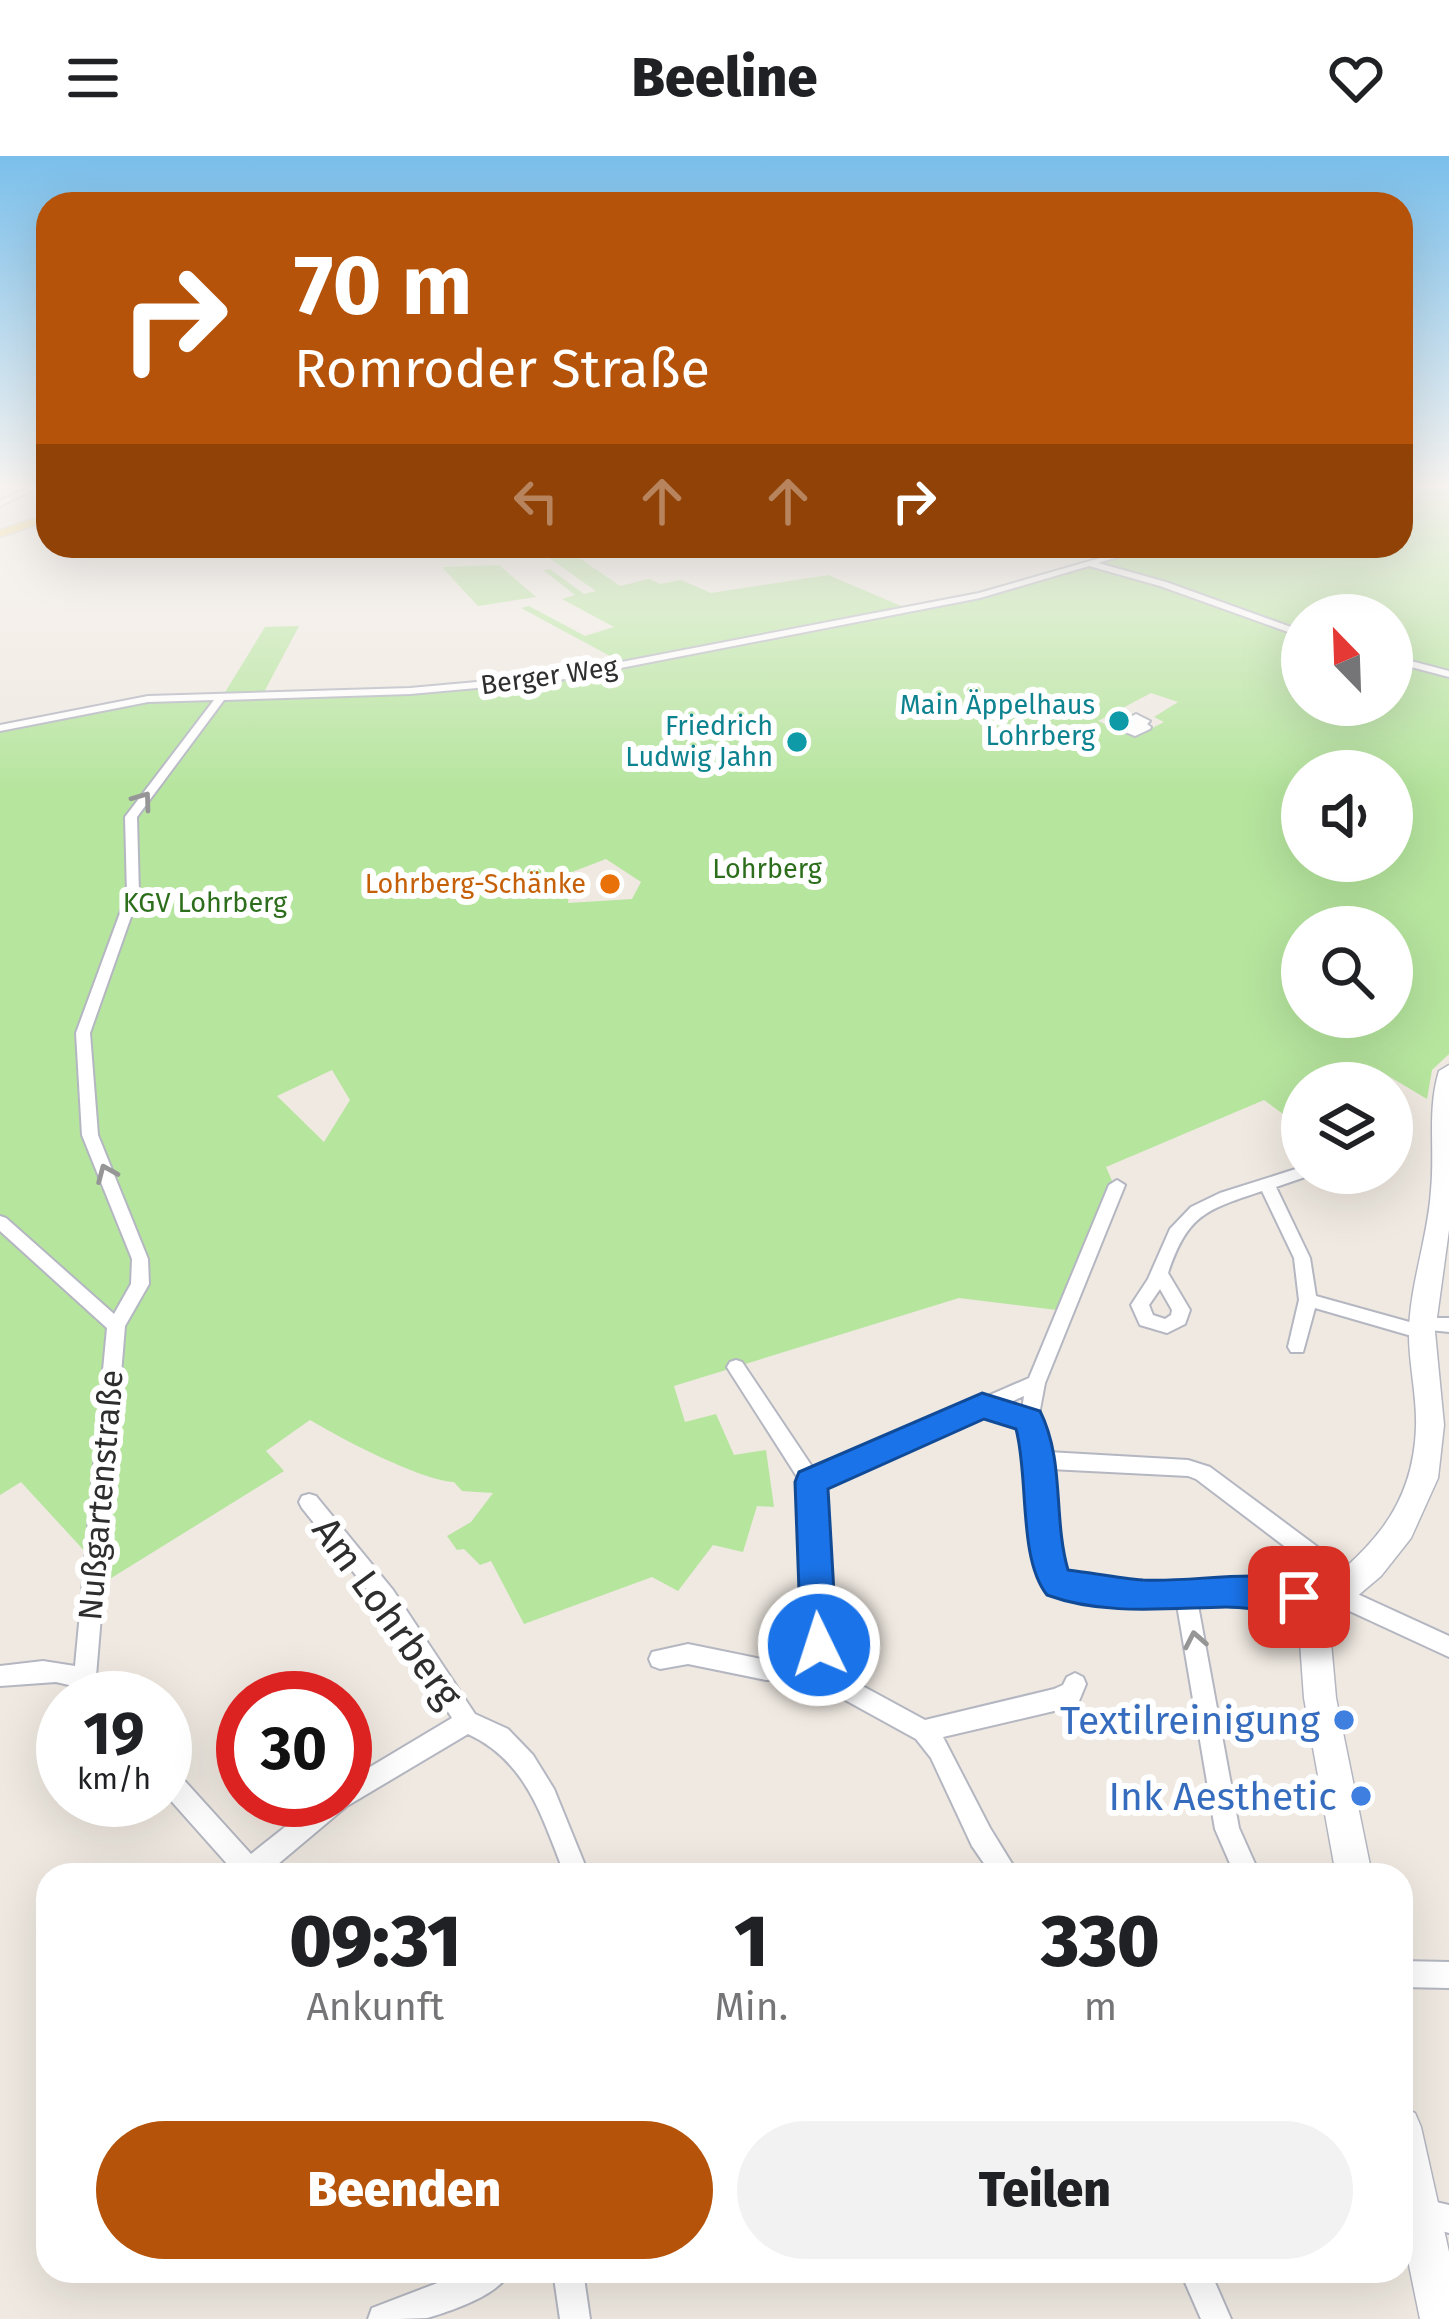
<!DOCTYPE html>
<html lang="de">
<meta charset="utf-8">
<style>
:root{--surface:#fff;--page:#f2f2f2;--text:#202124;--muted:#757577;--accent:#b45309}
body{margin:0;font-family:"Fira Sans",sans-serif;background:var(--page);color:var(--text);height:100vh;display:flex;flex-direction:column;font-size:45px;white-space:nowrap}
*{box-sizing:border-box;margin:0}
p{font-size:39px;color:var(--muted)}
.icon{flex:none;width:66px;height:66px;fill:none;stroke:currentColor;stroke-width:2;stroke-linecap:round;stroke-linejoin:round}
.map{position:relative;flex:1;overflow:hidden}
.drawer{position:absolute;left:36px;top:1707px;width:1377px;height:420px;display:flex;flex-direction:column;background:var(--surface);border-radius:36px;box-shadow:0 12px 48px #0002}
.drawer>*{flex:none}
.top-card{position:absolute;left:36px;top:36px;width:1377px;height:366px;border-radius:36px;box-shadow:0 12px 48px #0002;background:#b45309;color:#fff;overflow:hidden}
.needle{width:78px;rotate:337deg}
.controls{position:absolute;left:1281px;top:438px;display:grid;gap:24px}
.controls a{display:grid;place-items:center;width:132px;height:132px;border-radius:50%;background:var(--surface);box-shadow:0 12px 48px #0002;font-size:60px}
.speed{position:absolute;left:36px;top:1515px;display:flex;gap:24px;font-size:60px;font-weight:700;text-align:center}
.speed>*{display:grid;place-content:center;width:156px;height:156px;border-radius:50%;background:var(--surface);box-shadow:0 12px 48px #0002;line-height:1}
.speed small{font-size:30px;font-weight:400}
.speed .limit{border:18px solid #d22;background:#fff;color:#111}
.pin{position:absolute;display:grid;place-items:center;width:102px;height:102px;color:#fff;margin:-51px;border-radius:24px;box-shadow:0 6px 18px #0006}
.me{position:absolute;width:132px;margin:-66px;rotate:356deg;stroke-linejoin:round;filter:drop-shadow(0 0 9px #0008)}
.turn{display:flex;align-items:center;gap:42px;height:252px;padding:0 60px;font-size:54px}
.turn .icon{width:156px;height:156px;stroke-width:2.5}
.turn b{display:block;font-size:84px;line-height:102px}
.lanes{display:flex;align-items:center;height:114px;padding:0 60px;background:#0003;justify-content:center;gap:60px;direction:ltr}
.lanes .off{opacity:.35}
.eta{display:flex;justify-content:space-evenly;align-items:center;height:204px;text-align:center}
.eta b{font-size:72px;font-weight:800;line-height:84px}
.primary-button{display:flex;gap:24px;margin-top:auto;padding:24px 60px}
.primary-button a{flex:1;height:138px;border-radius:72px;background:var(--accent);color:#fff;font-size:48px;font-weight:800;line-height:138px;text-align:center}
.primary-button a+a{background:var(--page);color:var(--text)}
header{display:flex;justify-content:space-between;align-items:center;height:156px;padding:0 60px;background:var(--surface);font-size:54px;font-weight:800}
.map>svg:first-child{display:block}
.green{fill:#b6e59e;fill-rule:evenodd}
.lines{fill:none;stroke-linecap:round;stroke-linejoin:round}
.street-casing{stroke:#b4b7c1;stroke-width:4}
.secondary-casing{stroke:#b4b7c1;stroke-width:3}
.primary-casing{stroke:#c9c9c9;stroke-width:3}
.street{fill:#fff;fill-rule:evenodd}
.secondary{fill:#fff;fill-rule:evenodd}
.primary{fill:#f2d163;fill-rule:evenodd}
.oneway{stroke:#969696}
.route{fill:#1a73e8;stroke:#114b97;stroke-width:3}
.culture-dot{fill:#0f9aa8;stroke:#fff;stroke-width:4.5}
.food-dot{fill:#e8710a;stroke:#fff;stroke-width:4.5}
.shop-dot{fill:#3f7fe0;stroke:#fff;stroke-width:4.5}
.labels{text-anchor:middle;stroke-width:12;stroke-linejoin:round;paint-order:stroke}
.far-street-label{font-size:27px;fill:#2e2e2e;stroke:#fff}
.far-culture-label{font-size:27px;fill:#0d838f;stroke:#fff;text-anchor:end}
.far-park-label{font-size:27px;fill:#2c6e1b;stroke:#fff}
.far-food-label{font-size:27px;fill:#c56008;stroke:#fff;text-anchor:end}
.street-label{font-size:33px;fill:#2e2e2e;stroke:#fff}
.near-street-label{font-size:39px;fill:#2e2e2e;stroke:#fff}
.near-shop-label{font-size:39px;fill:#366cbe;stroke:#fff;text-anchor:end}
</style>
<header><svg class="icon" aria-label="menu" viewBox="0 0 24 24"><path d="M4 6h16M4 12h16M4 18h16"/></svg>Beeline<svg class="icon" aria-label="heart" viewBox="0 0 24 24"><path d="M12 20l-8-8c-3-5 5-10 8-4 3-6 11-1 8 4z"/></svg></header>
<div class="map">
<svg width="1449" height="2163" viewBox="0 0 1449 2163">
<rect width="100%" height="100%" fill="#efe9e1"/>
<path class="green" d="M1401,331L1449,332V898L1432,914L1427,943L1380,915L1363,922L1369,927H1302V963L1294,966L1264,944L1106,1011L1113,1027L1065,1155L959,1142L674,1230L685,1266L716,1258L734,1299L766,1294L774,1351L757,1350L743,1396L713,1389L678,1435L652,1421L524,1468L491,1405L480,1409L464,1393L457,1394L447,1380L471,1366L493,1337L462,1335L454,1326C420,1324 342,1283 310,1264L266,1295L284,1315L100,1429L101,1413L21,1326L0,1339V575L147,545L485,533L635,509L623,507L521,452L529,450L585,480L614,471L562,443L575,439L543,414L550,413L584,438L596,435L532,390H562L620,430L649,423L660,428L681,424L711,437L828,419L913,455L982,441L1158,390H1285L1322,399L1338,390H1401V352L1417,342L1401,338ZM1302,459H1392V549H1302ZM1151,537L1178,546L1154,561L1164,566L1135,581L1098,565ZM1302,615H1392V705H1302ZM606,703L641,726L632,743L568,747L572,716ZM1302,771H1392V861H1302ZM332,914L350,944L324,986L277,940Z
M499,409L536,441L478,450L442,411Z
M299,470L263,538H224L265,471Z"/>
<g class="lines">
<defs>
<path id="street" d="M30,331H38L0,350V345Z
M1142,390H1154L1098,407L1166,426L1302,475V481L1160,430L1089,410L980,442L554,525L410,538L224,544L137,661L139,738L90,877L98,979L148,1103L149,1128L125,1170L96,1520L111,1534L114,1542H88L73,1530L56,1526L0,1530V1510L43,1505L75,1510L107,1172L0,1075V1060L6,1062L114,1158L131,1128L132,1103L82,979L76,877L127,738L125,661L214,544L148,546L0,575V569L148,540L410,532L554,519L979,437Z
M1392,500L1449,515V521L1392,506Z
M1136,558L1150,565L1147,568L1151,571L1150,573L1135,580L1113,571Z
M1302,1011V1017H1309L1308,1020L1276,1031L1310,1102L1316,1140L1413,1167L1416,1162H1449V1176L1430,1174L1428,1181L1422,1183L1315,1152L1303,1196H1291L1288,1191L1299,1144L1294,1102L1262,1035C1206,1054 1188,1058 1168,1117L1190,1154L1185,1168L1167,1177L1140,1169L1131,1149L1148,1123L1170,1073L1191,1051L1220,1037ZM1160,1133L1172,1154L1171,1159L1165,1163L1153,1159L1149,1149Z
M1117,1024L1125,1029L1045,1227L1038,1264L1048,1296L1188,1304L1210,1311L1358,1421L1361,1428L1358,1435L1353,1436L1449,1480V1501L1330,1446L1326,1439L1330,1432L1337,1430L1196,1323L1188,1320L1050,1313L1060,1412C1095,1436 1147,1429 1187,1429C1233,1429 1283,1427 1326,1442L1330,1449L1326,1456L1319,1459L1291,1452L1198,1449L1239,1672L1260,1719H1235L1215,1673L1177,1449C1138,1449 1063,1454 1040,1417L1030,1304L1021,1269L984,1258L821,1330L830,1489L822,1508L925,1564L1054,1533L1063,1529L1067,1521L1075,1517L1083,1521L1086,1528L1079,1545L1054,1555L943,1581L990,1672L1019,1719H992L972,1690L931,1602L916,1583L807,1523L766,1524L688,1508L660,1513L652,1510L649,1503L652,1496L688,1488L766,1504L802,1503L808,1489L801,1327L730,1216L727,1211L730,1206L736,1204L742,1206L815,1315L1029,1222L1109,1029ZM1024,1240L1022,1254L1004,1249Z
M309,1338L316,1340L393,1434L475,1558L508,1573L533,1599L554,1633L589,1719H565C542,1662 528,1606 468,1578L347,1650L265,1719H237L165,1638V1608L173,1612L251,1698L319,1644H345V1626L452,1562L379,1448L302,1352L299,1346L302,1340Z
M1401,1805L1449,1806V1832L1401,1831Z
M1419,2042L1449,2049V2077L1409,2066L1405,2056L1409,2046Z
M469,2115H510C500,2139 451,2155 427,2162C409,2163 386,2163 368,2163L372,2152Z
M553,2115H583L590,2163H560Z
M1180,2115H1210L1231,2163H1201Z"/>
<path id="secondary" d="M1449,909V1074L1435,1176L1444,1269L1438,1322L1411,1382L1381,1420L1329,1464L1336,1542L1372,1719H1336L1304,1542L1298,1458L1302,1448C1365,1397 1413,1358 1416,1271C1417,1240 1409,1209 1409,1179C1409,1131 1428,1082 1431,1034C1435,994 1427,954 1439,915Z
M1401,1951L1415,1957L1421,1971L1449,2096V2163H1420L1401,2070Z"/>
<path id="primary" d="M48,358V365L0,381V374Z"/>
</defs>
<use href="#street" class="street-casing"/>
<use href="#secondary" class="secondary-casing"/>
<use href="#primary" class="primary-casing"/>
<use href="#street" class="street"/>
<use href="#secondary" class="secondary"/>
<use href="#primary" class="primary"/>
</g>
<defs><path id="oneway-chevron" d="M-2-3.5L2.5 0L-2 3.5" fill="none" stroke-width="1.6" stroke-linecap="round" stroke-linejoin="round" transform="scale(3)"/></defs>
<g class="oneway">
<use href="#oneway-chevron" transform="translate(143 644) rotate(-54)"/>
<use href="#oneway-chevron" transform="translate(106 1017) rotate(-113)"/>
<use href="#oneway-chevron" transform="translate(1195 1484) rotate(-101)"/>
</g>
<linearGradient id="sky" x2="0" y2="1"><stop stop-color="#7abfeb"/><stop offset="0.52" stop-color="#f8f5f2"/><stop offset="1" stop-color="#f8f5f2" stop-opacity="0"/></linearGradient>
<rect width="1449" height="634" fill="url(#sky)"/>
<path class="route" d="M982,1237L1040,1255C1065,1305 1053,1362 1068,1414C1093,1417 1118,1422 1143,1424C1198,1427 1258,1410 1311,1429L1316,1441L1311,1452C1285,1461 1254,1451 1226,1451C1167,1452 1104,1460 1047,1439C1018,1403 1029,1321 1016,1273L984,1263L828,1333L837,1489L832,1500L819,1505L806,1500L801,1489L795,1326L799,1316Z"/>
<g class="culture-dot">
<circle cx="1119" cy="565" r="12"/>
<circle cx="797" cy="586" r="12"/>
</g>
<circle class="food-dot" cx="610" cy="728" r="12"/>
<g class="shop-dot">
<circle cx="1344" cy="1564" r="12"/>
<circle cx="1361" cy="1640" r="12"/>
</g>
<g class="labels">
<g class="far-street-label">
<text transform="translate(549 520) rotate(-8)" y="9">Berger Weg</text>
</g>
<g class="far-culture-label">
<text x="1095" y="558">Main Äppelhaus<tspan x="1095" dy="31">Lohrberg</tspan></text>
<text x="773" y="579">Friedrich<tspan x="773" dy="31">Ludwig Jahn</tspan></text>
</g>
<g class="far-park-label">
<text x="767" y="722">Lohrberg</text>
<text x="205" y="756">KGV Lohrberg</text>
</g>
<g class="far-food-label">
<text x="586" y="737">Lohrberg-Schänke</text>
</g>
<g class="street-label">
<text transform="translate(100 1339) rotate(-85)" y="12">Nußgartenstraße</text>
</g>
<g class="near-street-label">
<text transform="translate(388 1456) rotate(54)" y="14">Am Lohrberg</text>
</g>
<g class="near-shop-label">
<text x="1320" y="1578">Textilreinigung</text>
<text x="1337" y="1654">Ink Aesthetic</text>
</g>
</g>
</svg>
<div class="controls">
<a><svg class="needle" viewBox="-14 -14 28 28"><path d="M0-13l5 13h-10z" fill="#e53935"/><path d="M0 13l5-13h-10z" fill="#757577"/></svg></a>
<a><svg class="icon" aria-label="sound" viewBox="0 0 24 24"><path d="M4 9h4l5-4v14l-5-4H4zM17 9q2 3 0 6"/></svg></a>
<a><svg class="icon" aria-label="search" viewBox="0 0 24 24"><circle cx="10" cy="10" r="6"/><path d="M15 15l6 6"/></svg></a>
<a><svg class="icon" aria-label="layers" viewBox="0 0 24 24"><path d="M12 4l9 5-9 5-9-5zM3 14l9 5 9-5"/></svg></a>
</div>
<div class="speed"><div>19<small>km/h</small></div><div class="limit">30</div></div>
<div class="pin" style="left:1299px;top:1441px;background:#d93025"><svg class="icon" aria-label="arrive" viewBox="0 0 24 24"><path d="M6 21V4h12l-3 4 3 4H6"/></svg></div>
<svg class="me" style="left:819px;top:1489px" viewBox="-20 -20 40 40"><circle r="17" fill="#1a73e8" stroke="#fff" stroke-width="3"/><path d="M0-11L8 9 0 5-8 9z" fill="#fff"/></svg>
<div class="top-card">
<div class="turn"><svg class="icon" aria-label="right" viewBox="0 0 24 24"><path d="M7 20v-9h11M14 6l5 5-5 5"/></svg><div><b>70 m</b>Romroder Straße</div></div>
<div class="lanes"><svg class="icon off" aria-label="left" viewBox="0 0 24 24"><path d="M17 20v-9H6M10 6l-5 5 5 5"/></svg><svg class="icon off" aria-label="ahead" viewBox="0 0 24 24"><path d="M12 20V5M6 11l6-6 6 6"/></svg><svg class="icon off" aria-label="ahead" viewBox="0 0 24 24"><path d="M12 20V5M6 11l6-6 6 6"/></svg><svg class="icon" aria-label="right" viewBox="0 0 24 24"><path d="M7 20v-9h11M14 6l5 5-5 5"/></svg></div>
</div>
<section class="drawer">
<div class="eta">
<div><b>09:31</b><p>Ankunft</p></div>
<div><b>1</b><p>Min.</p></div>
<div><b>330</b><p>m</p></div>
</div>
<div class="primary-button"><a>Beenden</a><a>Teilen</a></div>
</section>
</div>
